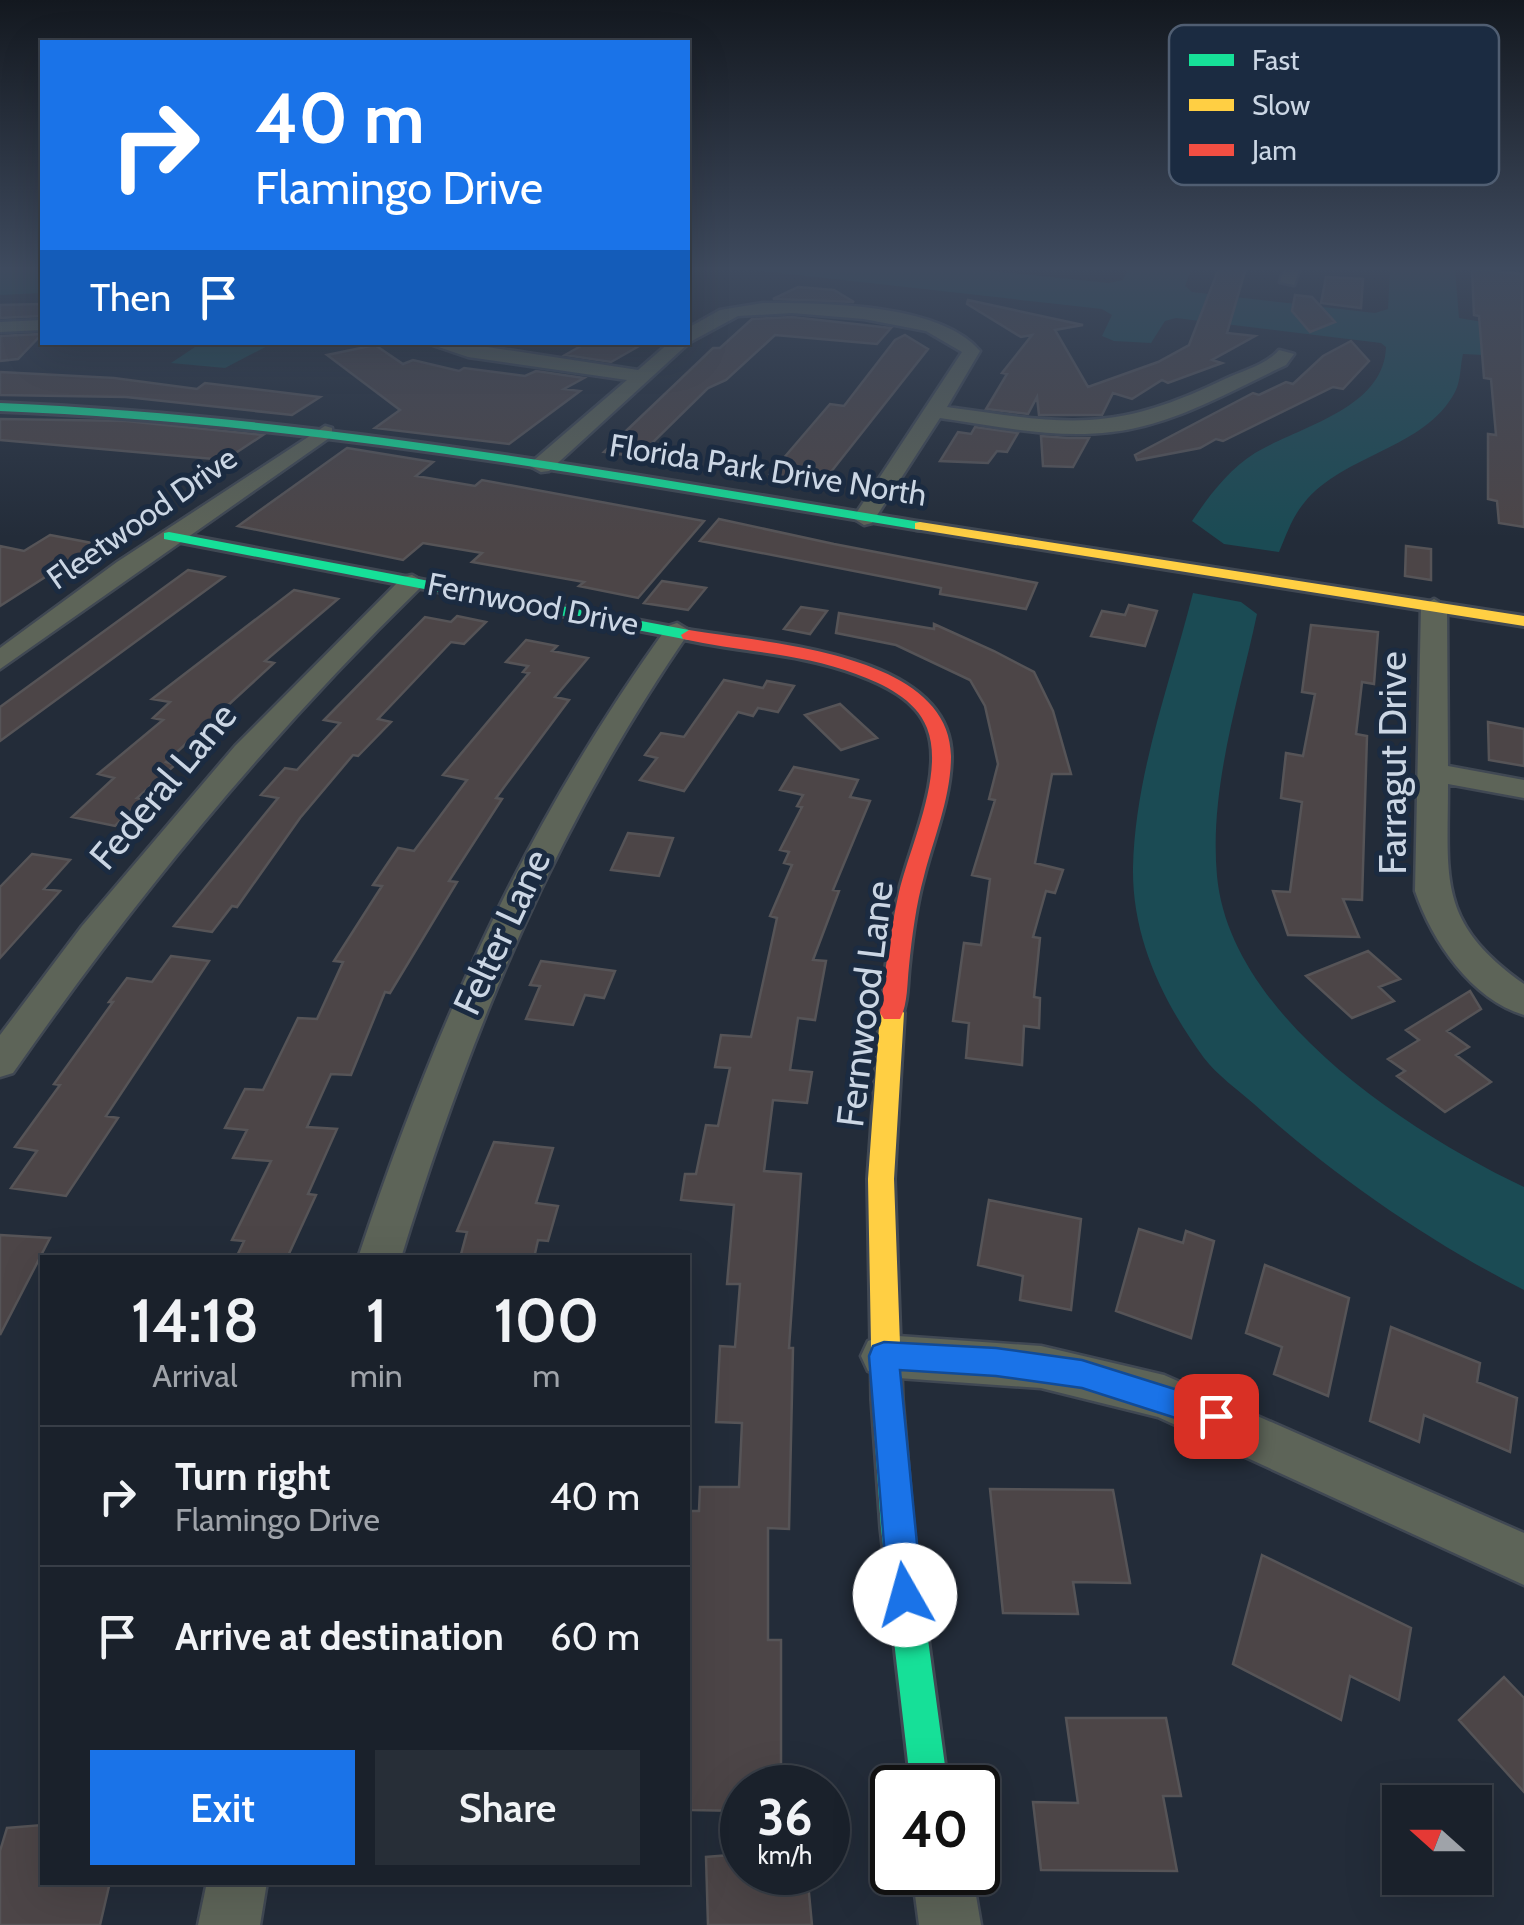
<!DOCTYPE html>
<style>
:root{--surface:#1a212b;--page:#272e37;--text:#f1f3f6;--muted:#9fa3a9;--line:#383e47;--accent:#1a73e8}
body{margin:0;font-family:Cabin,sans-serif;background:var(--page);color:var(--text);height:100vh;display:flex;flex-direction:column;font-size:38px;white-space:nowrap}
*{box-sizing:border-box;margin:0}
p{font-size:32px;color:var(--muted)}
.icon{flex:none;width:55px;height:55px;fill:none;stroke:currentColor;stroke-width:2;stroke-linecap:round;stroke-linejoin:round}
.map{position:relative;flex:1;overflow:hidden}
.panel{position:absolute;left:40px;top:1255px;width:650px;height:630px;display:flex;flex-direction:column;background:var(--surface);border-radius:0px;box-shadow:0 10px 40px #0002,0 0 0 2px var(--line)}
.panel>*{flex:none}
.guide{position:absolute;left:40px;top:40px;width:650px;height:305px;border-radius:0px;box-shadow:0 10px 40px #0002,0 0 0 2px var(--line);background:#1a73e8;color:#fff;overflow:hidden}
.needle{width:65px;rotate:291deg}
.controls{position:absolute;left:1382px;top:1785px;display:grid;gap:20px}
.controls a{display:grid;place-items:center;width:110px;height:110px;border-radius:0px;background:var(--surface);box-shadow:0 10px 40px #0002,0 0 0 2px var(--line);font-size:50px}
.speed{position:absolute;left:720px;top:1765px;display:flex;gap:20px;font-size:50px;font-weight:700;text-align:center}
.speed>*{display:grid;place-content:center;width:130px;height:130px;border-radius:50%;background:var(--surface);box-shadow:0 10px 40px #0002,0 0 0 2px var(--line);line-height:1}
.speed small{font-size:25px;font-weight:400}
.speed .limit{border:5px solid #111;border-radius:15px;background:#fff;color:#111}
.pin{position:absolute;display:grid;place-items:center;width:85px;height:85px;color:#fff;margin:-42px;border-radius:20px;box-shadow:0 5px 15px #0006}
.me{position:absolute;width:110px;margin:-55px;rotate:353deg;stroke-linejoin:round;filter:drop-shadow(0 0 8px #0008)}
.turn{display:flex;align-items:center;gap:35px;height:210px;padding:0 50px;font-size:45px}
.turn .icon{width:130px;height:130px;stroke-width:2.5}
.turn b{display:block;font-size:70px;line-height:85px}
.then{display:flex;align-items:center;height:95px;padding:0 50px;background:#0003;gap:20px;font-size:38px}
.eta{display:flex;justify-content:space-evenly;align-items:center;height:170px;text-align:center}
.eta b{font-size:60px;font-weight:600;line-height:70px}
.button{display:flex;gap:20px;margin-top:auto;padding:20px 50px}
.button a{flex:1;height:115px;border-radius:0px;background:var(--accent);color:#fff;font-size:40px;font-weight:600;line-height:115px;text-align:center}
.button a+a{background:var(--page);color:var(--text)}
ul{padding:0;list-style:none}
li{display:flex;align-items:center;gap:30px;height:140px;padding:0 50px;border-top:2px solid var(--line)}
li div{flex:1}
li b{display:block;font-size:38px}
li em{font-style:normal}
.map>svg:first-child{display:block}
.water{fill:#1b4b54}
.building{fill:#4c4547;stroke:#565457;stroke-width:2.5}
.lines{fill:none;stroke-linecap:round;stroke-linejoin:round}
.street-casing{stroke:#404853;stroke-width:5}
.fast-casing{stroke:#404853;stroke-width:6}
.slow-casing{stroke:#404853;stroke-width:6}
.jam-casing{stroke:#404853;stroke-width:6}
.street{fill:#5d6458;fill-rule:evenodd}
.fast{fill:#16e098;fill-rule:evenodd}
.slow{fill:#ffcf43;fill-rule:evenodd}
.jam{fill:#f24e42;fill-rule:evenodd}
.route{fill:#1a73e8;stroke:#114b97;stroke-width:2.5}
.labels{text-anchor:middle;stroke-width:10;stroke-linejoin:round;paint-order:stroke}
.far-street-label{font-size:32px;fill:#cbd6e4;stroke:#1b2b41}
.street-label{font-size:38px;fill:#cbd6e4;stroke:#1b2b41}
.key{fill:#1b2b41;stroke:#505e72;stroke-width:2.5}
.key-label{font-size:28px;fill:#cbd6e4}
</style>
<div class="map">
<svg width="1524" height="1925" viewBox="0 0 1524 1925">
<rect width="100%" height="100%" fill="#232c39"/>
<path class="water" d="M0,268H42V293L0,295Z
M735,268H961L1109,283L1123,280L1129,268H1192L1185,286L1192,292L1375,313L1388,309L1390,268H1455L1459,318L1524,329V357L1463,354C1460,366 1461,381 1455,392C1425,449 1343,454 1304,503C1292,517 1286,536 1279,552L1224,544L1192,521C1209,496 1228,470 1255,453C1300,426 1384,409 1386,347L1381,343L1176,318L1165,321L1151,343L1114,341L1102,336L1112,315L1102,309Z
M201,343V342L273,343L225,368L171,363Z
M1193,593L1241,602L1257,614C1239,699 1209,788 1217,876C1230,1016 1408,1132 1524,1187V1290C1428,1241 1334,1176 1254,1104C1238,1090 1217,1075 1204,1058C1163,1002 1132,938 1133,868C1135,774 1170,684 1193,593Z"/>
<path class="building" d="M1219,268H1246L1227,333L1255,336L1212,360L1222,363L1168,383L1162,380L1132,399L1113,393L1102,415H1039L1037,397L1028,414L986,409L1007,374L1002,373L1032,335L1021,337L967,304L968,300L1083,325L1055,330L1088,387L1158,362L1189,345Z
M1472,269L1522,274L1524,527L1499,523L1497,501L1488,499V434L1496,435L1491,379L1484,378L1479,316L1474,315Z
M1326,277L1363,279L1361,308L1321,303Z
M798,287L834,290L854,302L773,299Z
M1295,295L1312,297L1335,322L1310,332L1292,311Z
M42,304V316L0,318V305Z
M792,317L891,328L877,344L775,335L726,380L708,388L638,457L604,452L713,348H720L752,319Z
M42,334L18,359L0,361V336Z
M905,335L928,349L823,482L770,474L830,404L844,406L895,340Z
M1351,341L1369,361L1343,389L1333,387L1223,441L1216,439L1200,448L1137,460L1135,455L1253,393L1259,395L1286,382L1293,384L1323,356Z
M588,342H646L611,362L565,355Z
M375,345L403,364L413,360L459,371L464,368L525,376L536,371L584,378L564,389L580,391L509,444L375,428L400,410L327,355Z
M0,372L114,378L197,389L205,383L320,397L292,415L126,397L0,395Z
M0,419L126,421L263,435L225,460L0,440Z
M975,427L1018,433L1007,452L997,451L988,463L940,461L958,432L971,434Z
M1041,436L1068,438H1089L1073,467L1043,466Z
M347,448L433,462L416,476L475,486L482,480L704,521L638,598L579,586L584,582L472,562L482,553L423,543L403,560L238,526Z
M719,519L834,544L1037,583L1026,609L940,594L941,588L700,541Z
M50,535L97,544L0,606V546L24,551Z
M1406,546L1431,549V580L1405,576Z
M188,570L224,577L0,741V707Z
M662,581L706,588L688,610L644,603Z
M294,590L338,599L265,661L274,663L166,762L175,765L137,798L142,799L115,826L72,817L114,778L98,774L163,720L153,718L170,702L152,699Z
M1129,605L1157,611L1145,646L1091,636L1102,611L1125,615Z
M801,607L827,611L810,634L784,629Z
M839,613L934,629V624L994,651L1034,672L1053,711L1071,774H1052L1035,863L1063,870L1055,893L1046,891L1033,937L1040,938L1034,997L1040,998L1039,1028L1024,1026L1022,1065L966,1058L969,1023L953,1021L964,943L981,945L990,879L972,875L995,800L989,799L998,764L985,706L970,680L896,645L836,633Z
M457,616L486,622L464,644L451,642L378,719L391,722L358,756L353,755L300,818L237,907L232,906L212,932L174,926L278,798L261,795L285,768L297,770L340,723L324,720L425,617L451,622Z
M1311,625L1378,632L1374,684L1362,682L1356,734L1367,736L1362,900L1343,899L1359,937L1288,935L1273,891L1290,892L1302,802L1281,798L1286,753L1303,756L1315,694L1302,692Z
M526,640L557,646L552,651L588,658L555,697L569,700L496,798L502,799L449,881L457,882L390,993L385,992L351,1075L331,1074L307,1127L337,1129L308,1194L316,1195L287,1258H236L244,1241L232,1240L271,1161L233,1158L247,1130L225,1128L245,1089L263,1090L298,1018L317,1019L343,962L334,961L382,886L373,885L398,848L414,851L467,780L443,775L529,673L523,672L528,666L506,662Z
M724,680L763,688L767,681L794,686L778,712L758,708L753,716L738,712L684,791L640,780L657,758L645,755L661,733L684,737Z
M840,704L877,738L841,750L805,715Z
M1488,722L1524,729V766L1489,760Z
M794,767L858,780L850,797L870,801L833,890L839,891L813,960L826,961L815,1020L798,1018L790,1070L812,1072L807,1103L773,1100L764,1171L801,1174L789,1348H793L789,1529L768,1528V1640H781V1788H742V1811L691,1810L688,1511H699L700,1487H739L742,1423L716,1422L720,1346L735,1347L740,1284H727L734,1205L681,1200L685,1174H696L706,1125L718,1126L730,1068L715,1067L721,1035L751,1037L777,918L770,916L792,865L784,863L789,852L780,850L802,807L797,806L803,795L780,790Z
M628,833L673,838L659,876L611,870Z
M32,854L70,860L44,889L60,891L0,958V887Z
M1368,951L1400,979L1379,987L1394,1001L1352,1018L1306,976Z
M171,956L209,961L106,1116L118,1118L66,1196L11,1188L37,1151L15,1147L60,1085L54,1084L113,1002H109L127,978L152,982Z
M541,961L615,971L604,998L585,995L573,1025L526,1019L540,986L530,985Z
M1470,991L1481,1009L1447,1031L1469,1047L1456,1055L1491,1082L1445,1112L1397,1076L1405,1071L1388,1059L1419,1040L1406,1030Z
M494,1142L553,1148L536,1203L558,1206L548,1241L538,1240L534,1258H460L467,1232L457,1231Z
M989,1200L1081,1219L1071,1310L1020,1300L1023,1276L978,1265Z
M1139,1229L1183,1243L1186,1231L1214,1241L1191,1338L1116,1311Z
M0,1235L50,1238L0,1335Z
M1265,1265L1349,1298L1328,1396L1274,1374L1282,1347L1246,1333Z
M1391,1327L1480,1363L1477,1382L1517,1398L1510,1452L1424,1415L1419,1442L1370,1421Z
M990,1489L1113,1490L1130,1583L1073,1582L1078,1614L1003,1613Z
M1262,1555L1411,1628L1399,1700L1350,1676L1341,1720L1233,1664Z
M1504,1677L1524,1698V1792L1459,1720Z
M1066,1718H1166L1181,1796H1163L1177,1871L1041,1870L1033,1802L1078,1803Z
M42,1825V1882H110L100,1925H0V1851L7,1828Z
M742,1854V1872H807L812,1925H708L706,1857Z"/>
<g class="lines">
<defs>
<path id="street" d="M1284,268H1300L1294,285L1280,282Z
M763,303C822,303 940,303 980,351L947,407C1068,424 1111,434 1225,379C1242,371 1266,365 1279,350L1294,354L1286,365C1230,391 1174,425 1111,432C1054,439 997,426 940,418L872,523L864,525L853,518L962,352L926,331L864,319L792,313L738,316L690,342L549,471L541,472L530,466L533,461L627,380L468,357L424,342H455L638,370L670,342H688V328L720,310Z
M42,320V330L0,332V322Z
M325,426L332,428V436L0,669V648L117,562Z
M412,575L424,582L421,587C268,736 135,898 13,1073L0,1077V1035L82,926L235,746L403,577Z
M1434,599L1447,607L1448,766L1524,780V798L1448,784C1448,880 1437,922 1524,984V1015C1471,999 1432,941 1415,891L1421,607Z
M677,623L690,631C554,828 471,1030 401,1258H358C436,1024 524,826 668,626Z
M884,1335L1041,1346L1164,1375L1524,1533V1585L1158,1417L1041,1388L884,1377L868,1371L861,1356L868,1341Z
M912,1872H972L981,1925H919Z
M207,1882H267L260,1925H198Z"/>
<path id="fast" d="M0,403C310,416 614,472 920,522L927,526L920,530C614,480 311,423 0,411Z
M169,532L689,630L697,635L689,640L164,539V533Z
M887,1385L898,1389L902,1399L913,1528L948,1788H911L881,1528L872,1399L876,1389Z"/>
<path id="slow" d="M920,522L1524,616V626L915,529V523Z
M892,1005L900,1007L904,1013L894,1179L902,1399L898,1409L887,1413L876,1409L872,1399L868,1179L880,1013L884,1007Z"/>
<path id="jam" d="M689,630C764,643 950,652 951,756C951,797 934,837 924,876C916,905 912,936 909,966C907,983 908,1004 900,1019H884L880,1013C885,972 890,932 899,892C910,846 945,773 927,728C916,699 883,684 856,674C801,653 740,652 683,639L681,635Z"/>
</defs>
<use href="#street" class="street-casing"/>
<use href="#fast" class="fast-casing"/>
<use href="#slow" class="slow-casing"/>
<use href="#jam" class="jam-casing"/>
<use href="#street" class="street"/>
<use href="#fast" class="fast"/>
<use href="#slow" class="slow"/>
<use href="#jam" class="jam"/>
</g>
<linearGradient id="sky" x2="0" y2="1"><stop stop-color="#13181f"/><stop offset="0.5" stop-color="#3f4b5f"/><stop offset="1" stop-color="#3f4b5f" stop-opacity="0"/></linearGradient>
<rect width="1524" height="537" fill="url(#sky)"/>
<path class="route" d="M884,1342L996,1348L1082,1360L1216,1402L1226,1406L1231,1416L1226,1427L1216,1431L1082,1388L996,1376L900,1370L922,1595L917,1607L905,1612L893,1607L888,1595L869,1356L873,1346Z"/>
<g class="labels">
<g class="far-street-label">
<text transform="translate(768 470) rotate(9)" y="11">Florida Park Drive North</text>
<text transform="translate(142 518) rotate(-35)" y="11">Fleetwood Drive</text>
<text transform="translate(533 604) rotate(11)" y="11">Fernwood Drive</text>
</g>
<g class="street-label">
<text transform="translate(1393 763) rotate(-90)" y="13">Farragut Drive</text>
<text transform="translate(163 786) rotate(-50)" y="13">Federal Lane</text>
<text transform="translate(502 932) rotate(-65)" y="13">Felter Lane</text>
<text transform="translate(865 1004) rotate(-83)" y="13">Fernwood Lane</text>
</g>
</g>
<rect x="1169" y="25" width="330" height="160" rx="15" class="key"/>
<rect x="1189" y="54" width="45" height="12" fill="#16e098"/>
<rect x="1189" y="99" width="45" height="12" fill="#ffcf43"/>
<rect x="1189" y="144" width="45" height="12" fill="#f24e42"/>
<g class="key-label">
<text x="1252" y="70">Fast</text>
<text x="1252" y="115">Slow</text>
<text x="1252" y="160">Jam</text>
</g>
</svg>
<div class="controls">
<a><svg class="needle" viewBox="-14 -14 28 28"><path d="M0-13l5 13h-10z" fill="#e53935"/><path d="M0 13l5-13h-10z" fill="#9fa3a9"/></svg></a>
</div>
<div class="speed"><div>36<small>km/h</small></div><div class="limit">40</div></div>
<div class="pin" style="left:1216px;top:1416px;background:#d93025"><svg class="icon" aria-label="arrive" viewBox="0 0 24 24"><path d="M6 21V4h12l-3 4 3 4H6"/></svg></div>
<svg class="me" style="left:905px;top:1595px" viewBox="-20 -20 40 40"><circle r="19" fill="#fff"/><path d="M0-13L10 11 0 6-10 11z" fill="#1a73e8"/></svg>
<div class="guide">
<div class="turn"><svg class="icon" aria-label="right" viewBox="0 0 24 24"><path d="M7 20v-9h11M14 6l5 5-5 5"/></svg><div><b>40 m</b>Flamingo Drive</div></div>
<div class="then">Then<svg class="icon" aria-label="arrive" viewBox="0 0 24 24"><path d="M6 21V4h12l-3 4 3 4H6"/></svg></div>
</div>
<section class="panel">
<div class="eta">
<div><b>14:18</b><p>Arrival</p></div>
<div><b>1</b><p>min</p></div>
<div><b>100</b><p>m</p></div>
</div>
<ul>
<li><svg class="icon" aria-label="right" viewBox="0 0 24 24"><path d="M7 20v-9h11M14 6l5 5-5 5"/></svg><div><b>Turn right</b><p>Flamingo Drive</p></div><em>40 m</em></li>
<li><svg class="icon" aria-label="arrive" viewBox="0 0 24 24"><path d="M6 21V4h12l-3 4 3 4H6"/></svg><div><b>Arrive at destination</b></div><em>60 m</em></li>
</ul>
<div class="button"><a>Exit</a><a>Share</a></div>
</section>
</div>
